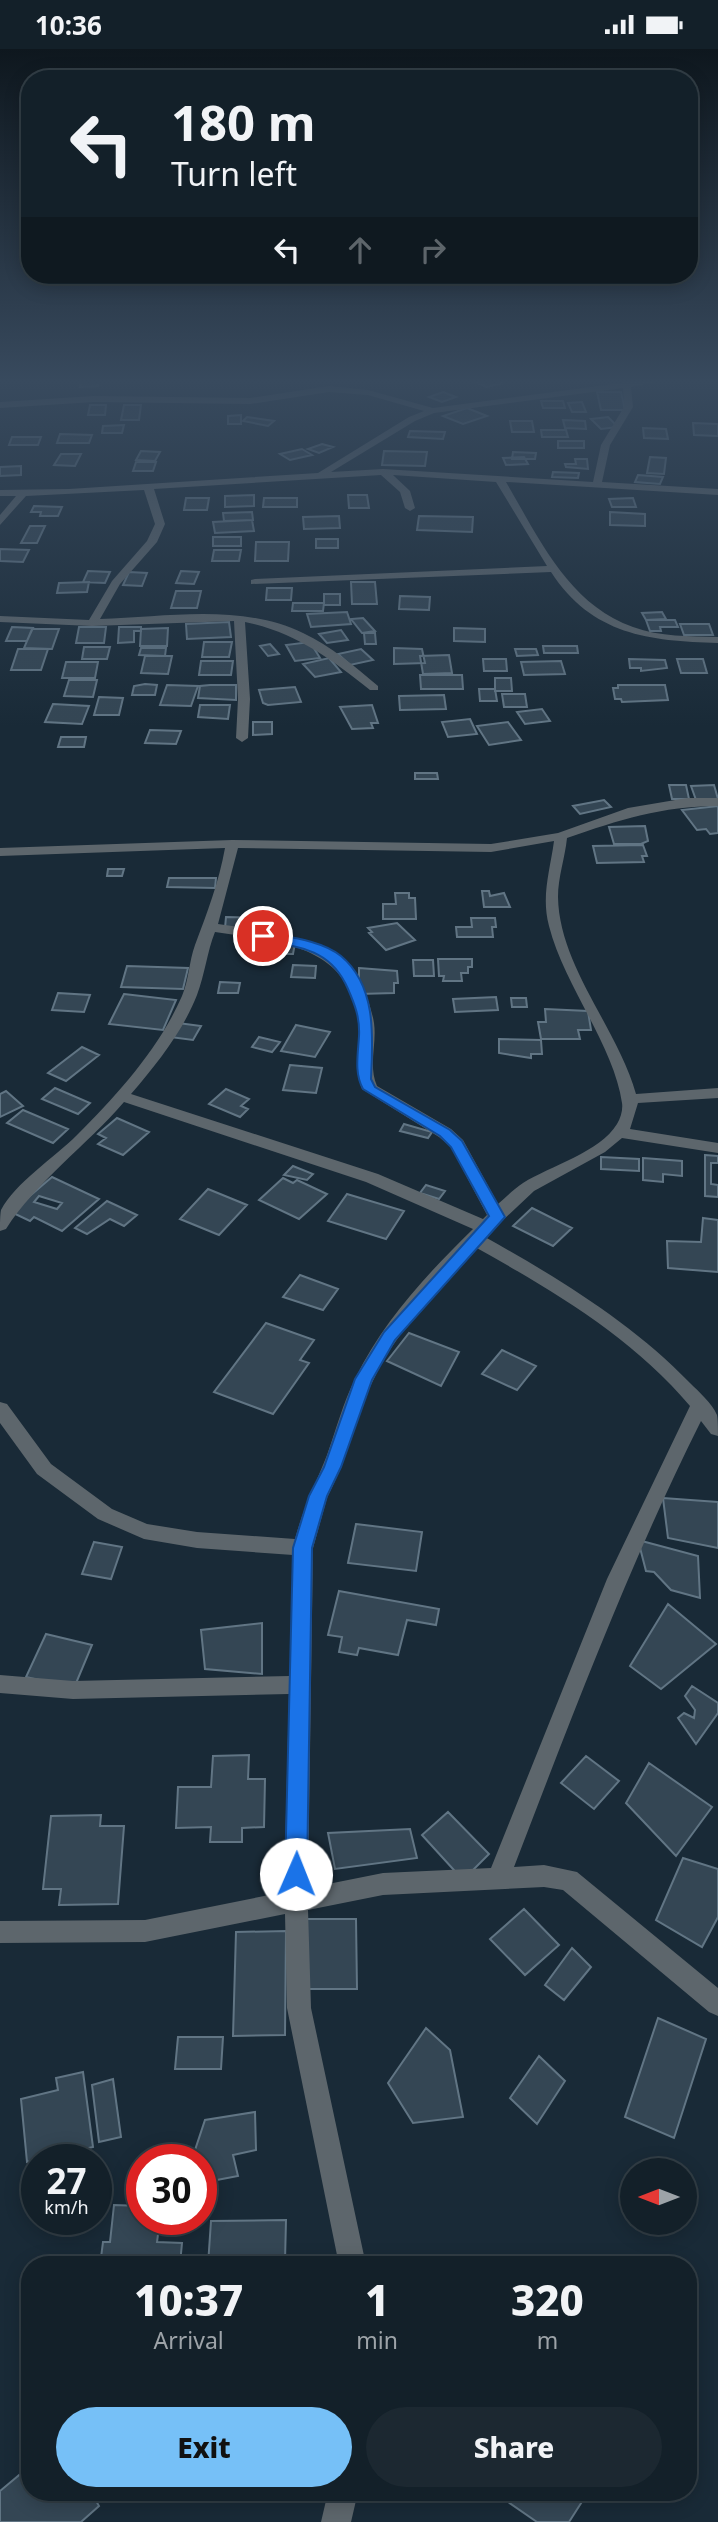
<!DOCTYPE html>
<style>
:root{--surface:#132029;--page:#1c2831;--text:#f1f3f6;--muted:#9da3a8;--line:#323e46;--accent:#76c0f7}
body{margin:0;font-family:"Noto Sans",sans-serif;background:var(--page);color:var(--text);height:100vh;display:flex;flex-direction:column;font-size:26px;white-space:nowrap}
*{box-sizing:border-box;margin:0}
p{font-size:23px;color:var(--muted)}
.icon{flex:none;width:38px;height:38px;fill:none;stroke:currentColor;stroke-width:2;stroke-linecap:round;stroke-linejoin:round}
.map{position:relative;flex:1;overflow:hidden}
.sheet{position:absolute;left:21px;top:2207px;width:676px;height:245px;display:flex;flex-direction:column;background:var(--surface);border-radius:28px;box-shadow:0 4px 18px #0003,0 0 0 2px var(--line)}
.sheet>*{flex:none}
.banner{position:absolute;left:21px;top:21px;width:677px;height:214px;border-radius:28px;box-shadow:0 4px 18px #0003,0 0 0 2px var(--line);background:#132029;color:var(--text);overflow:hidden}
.needle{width:46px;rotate:270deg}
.fabs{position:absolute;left:620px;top:2109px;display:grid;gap:14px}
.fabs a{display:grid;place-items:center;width:77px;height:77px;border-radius:50%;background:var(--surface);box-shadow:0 4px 18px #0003,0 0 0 2px var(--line);font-size:35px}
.speed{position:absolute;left:21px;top:2095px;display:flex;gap:14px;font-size:35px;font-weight:700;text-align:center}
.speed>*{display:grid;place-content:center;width:91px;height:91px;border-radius:50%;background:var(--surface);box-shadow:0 4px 18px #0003,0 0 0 2px var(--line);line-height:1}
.speed small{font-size:18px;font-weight:400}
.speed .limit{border:10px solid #d22;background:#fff;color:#111}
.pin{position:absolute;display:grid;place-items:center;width:60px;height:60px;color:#fff;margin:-30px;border:4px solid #fff;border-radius:50%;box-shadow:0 2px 7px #0007}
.me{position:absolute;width:77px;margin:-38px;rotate:1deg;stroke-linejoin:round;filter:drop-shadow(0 0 5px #0008)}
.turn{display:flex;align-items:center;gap:24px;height:147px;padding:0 35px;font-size:32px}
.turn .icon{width:91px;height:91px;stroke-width:2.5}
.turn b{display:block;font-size:49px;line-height:60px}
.lanes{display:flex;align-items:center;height:66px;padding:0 35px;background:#0003;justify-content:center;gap:35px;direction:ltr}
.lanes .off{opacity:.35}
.eta{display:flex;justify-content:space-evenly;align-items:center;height:119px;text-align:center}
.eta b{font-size:42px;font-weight:800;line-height:49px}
.cta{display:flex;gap:14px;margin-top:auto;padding:14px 35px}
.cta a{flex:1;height:80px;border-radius:42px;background:var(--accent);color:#111;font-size:28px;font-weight:800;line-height:80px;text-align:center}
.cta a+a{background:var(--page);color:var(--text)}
.status{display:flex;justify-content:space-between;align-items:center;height:49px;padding:0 35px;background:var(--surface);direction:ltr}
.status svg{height:19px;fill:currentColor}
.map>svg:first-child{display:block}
.building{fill:#344654;stroke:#617584;stroke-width:2;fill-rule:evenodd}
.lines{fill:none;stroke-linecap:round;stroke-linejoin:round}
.street{fill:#5d666c;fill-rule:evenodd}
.route{fill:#1a73e8;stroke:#114b97;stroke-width:2}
</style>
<div class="status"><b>10:36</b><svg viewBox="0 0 49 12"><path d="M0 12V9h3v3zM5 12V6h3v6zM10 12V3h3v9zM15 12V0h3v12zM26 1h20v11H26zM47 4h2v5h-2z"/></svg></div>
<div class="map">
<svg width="718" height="2473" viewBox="0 0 718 2473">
<rect width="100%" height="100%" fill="#192a37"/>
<path class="building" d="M81,331H99L98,337L80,338Z
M472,331H499L504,334L486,338Z
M443,343L456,348L442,353L429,348Z
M597,343H621L625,361H601Z
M541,352H563L565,359H543Z
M582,353L586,363H572L568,354Z
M90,356H106L105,366H88Z
M124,356H141L139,371H121Z
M467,359L487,367L463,375L443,367Z
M241,366V375H228V367Z
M247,368L274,372L268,377L243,372Z
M608,368L618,378L601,380L591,370Z
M563,371L585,372L586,380L565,379Z
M510,372H532L534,383H512Z
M693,374L718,375V387L694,386Z
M124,376L122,384H102L103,377Z
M643,379L666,380L668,390L644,389Z
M541,381H566L568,388H542Z
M410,382L445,383L443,390L408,388Z
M60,385L92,386L89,394H57Z
M12,388H41L38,396H9Z
M558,392H584V399H558Z
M322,395L333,398L319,404L308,400Z
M302,400L312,406L290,411L280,405Z
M141,402L160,403L155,412L136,411Z
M384,402L427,403L425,417L382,416Z
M513,403L536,404L535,410H512Z
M61,405H81L75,417L54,416Z
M524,408L528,415L506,416L503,409Z
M650,408L666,409L664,425L647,424Z
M575,410H587L588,420L566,418L565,415H576Z
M136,413H156L153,422H133Z
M21,417V426L0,427V418Z
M553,423L579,424L578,429L552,428Z
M638,426L663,428L660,435L635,433Z
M254,446V457L225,458V447Z
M348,446H367L369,459H349Z
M186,449H209L207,461H184Z
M264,449H297V458H263Z
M633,449L636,458H612L609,450Z
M34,457L62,458L58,467H40L41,463H31Z
M252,463L253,471L224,472L223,464Z
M610,463L645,465V477L610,476Z
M339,467L340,479L304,480L303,468Z
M419,467L473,468L472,483L417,481Z
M252,471L254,482L215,484L213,473Z
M30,477H45L37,494H21Z
M213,488H241V497H213Z
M316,490H338V499H316Z
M256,493H289L288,512H255Z
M0,500L29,501L23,513L0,512Z
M214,501H241L239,512H212Z
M88,522L110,523L105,534L83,533Z
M181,522L199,523L194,535L176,534Z
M129,523L147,524L142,537L123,536Z
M89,533L87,543L57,544L59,534Z
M351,533H375L377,555H352Z
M267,539H292L291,551H266Z
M176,542H201L197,559H171Z
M324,545H340V556H324Z
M400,547L430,548L429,561L399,560Z
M293,554H324L323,562H292Z
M347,563L351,575L311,578L307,565Z
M662,563L666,570L646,571L642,564Z
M363,569L375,582L362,584L351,570Z
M646,571H675L678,578H660L661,582H650Z
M229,573L231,588L187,590L186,575Z
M680,575H709L713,586H684Z
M12,578L33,579L27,592H6Z
M79,578H106L104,594H76Z
M119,578H141V582H134V593L118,594Z
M168,579L167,597H140L141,580Z
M454,579L485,580V593L454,592Z
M32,580H59L52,600L24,599Z
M341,581L348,591L327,594L319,585Z
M364,584H375L376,595H365Z
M204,593H232L229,608H202Z
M310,593L320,609L295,612L286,596Z
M270,595L279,605L268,607L260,597Z
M543,597H577L578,604H544Z
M84,598H110L107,610H82Z
M141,599H166L165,607L139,606Z
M394,599L422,600L425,614L394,615Z
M18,600H48L41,621H11Z
M361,600L373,611L350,616L338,605Z
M515,600H536L538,606L517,607Z
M449,606L452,624L423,625L420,607Z
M145,607H172L168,625L141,624Z
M329,609L341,623L315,628L303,615Z
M483,610H506L507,622H484Z
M629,610L665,611L667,619L641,622V619H630Z
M677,610H703L707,624H681Z
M201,612H233L231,626H199Z
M561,612L565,625L524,626L521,613Z
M66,613H98L95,629H62Z
M420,626H462L463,640H421Z
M495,629H511L512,642H495Z
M69,631H97L93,648L64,647Z
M145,635L157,636L155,646H132L134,637Z
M167,636L198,637L191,657L160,656Z
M210,636H236V651L198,649L200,637Z
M618,636H665L668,651L622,653L621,650H615L613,639H618Z
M295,638L301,653L268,656L263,654L259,641Z
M479,640H495L497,652H480Z
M502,645H525L527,658H504Z
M444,646L446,660L400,661L399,647Z
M99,648L123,649L119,666H94Z
M53,655L89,657L82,675L45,673Z
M200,656H230L228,670L198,668Z
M372,656L378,674H371L373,679L352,680L340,658Z
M542,660L550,672L525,675L517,663Z
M470,670L477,685L448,688L442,673Z
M253,673H272V685L253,686Z
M508,673L521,691L489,696L477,677Z
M150,681L181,682L176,695L145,694Z
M61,688H86L84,698H58Z
M415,724H437L438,730H415Z
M669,736H686L689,750H672Z
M714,736L718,750L696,751L691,737Z
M604,751L611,758L580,765L573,757Z
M718,757V784L710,785L706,780L697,781L682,761Z
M645,777L648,792L641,795H614L609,778Z
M643,796L647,807H642L644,813L597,814L593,797Z
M108,820H124L122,827H107Z
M169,829H216L215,839L167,838Z
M482,842H489L490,847L504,844L510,858H484Z
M395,844H409V849H415L416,870H383V855H396Z
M226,868L262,869L261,880L225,879Z
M471,869H495L496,878H492L493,888H457L456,878H472Z
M397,874L415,891L386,901L369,884L372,883L368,879Z
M274,894H295L293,905H272Z
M438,910H472V918H468V924H461L462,932H443L444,927H439Z
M413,911H433L434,927H414Z
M293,916L316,917L315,929L291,928Z
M127,917L188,919L183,940L121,938Z
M359,919L397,922L398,934H394V944L359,945Z
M220,933L240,934L238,944H218Z
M58,944L90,946L84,963L52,961Z
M124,945L176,951L163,981L109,975Z
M496,948L498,961L455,963L453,950Z
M511,949H526L527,958H512Z
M545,960L588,962L591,981H578L580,990H541L538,973H546Z
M178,974L201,977L193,991L170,988Z
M296,976L330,983L315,1008L281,1002Z
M259,988L280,993L272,1003L252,998Z
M499,990L541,991L542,1005H531V1009L499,1004Z
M82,998L99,1006L66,1032L48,1024Z
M290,1016L322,1019L316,1044L283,1041Z
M55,1039L90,1054L78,1065L42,1050Z
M226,1040L249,1050L241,1057L248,1060L240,1068L209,1055Z
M6,1042L23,1057L0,1068V1045Z
M23,1061L68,1080L53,1094L7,1074Z
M117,1069L149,1083L123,1106L98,1095L106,1089L98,1085Z
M404,1075L432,1083L428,1089L400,1082Z
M705,1106L718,1107V1114H711V1135L718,1136V1148L705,1147Z
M601,1108L639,1110V1122L601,1120Z
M643,1109L682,1112V1127L663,1125V1133L643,1131Z
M293,1117L313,1125L307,1131L284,1126Z
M52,1128L99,1150L62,1182L34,1168L30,1172L11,1163ZM39,1147L62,1154L57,1160L34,1153Z
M283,1129L293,1134L297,1131L327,1145L299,1170L259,1151Z
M426,1136L445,1142L439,1150L420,1144Z
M208,1140L247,1156L219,1186L180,1170Z
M347,1145L404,1162L386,1190L328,1172Z
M107,1152L137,1166L124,1177L110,1170L87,1185L75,1179Z
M532,1159L572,1179L553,1197L513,1177Z
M703,1169L718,1171V1223L668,1219L667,1192L701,1193Z
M300,1226L338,1240L323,1261L283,1248Z
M266,1274L314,1291L300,1311L309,1314L273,1365L214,1343Z
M409,1284L459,1303L441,1337L387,1312Z
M502,1301L536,1317L517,1341L482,1325Z
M663,1449L718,1453V1499L668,1489Z
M356,1475L422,1483L416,1522L348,1514Z
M638,1491L698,1507L700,1549L671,1541L654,1523L646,1522Z
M94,1493L122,1498L111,1530L82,1525Z
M339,1542L439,1560L436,1576L407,1571L398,1606L359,1599L357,1606L339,1603L342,1588L328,1586Z
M668,1555L716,1595L661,1640L630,1617Z
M262,1574V1625L205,1620L201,1581Z
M46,1585L92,1596L74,1639L26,1628Z
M692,1637L718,1654V1664L696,1695L678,1669L684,1664L694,1669L695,1661L685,1647Z
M249,1706L248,1730H265L264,1778L242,1779V1793H210L211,1778L176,1779L178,1738H211L213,1707Z
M586,1707L619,1732L594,1760L561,1734Z
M649,1714L712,1758L676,1807L626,1754Z
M448,1763L489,1805L463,1831L422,1786Z
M101,1766L100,1777H124L118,1855L59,1856L61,1840H43L51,1767Z
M410,1780L417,1809L335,1820L328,1784Z
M683,1809L718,1820V1868L702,1898L656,1871Z
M524,1860L559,1896L525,1926L490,1890Z
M304,1870H356L357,1940H304Z
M286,1882L285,1986L233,1987L236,1883Z
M572,1899L591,1918L564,1951L545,1936Z
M658,1969L706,1990L674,2089L625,2068Z
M426,1979L450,2001L463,2068L413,2074L388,2034Z
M178,1988H223L221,2020H175Z
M539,2007L565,2032L537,2075L510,2049Z
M83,2023L93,2098L27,2113L21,2050L58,2041L56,2029Z
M113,2030L121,2088L99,2093L92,2036Z
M255,2063L256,2101L233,2106L238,2127L201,2134V2110H159L152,2101H195L205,2071Z
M114,2156L142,2157L145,2177L159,2178L157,2193L182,2194L180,2215L191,2216H100L103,2193H110Z
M286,2171L285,2212L208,2216L211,2172Z
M30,2417V2443H91L99,2457L81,2473H0V2442Z
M500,2443H579L585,2448L569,2473H537L498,2446Z"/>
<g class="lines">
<path class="street" d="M621,331H665L631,338L633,358L610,396L602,433L718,440V446L506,433C539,489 568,555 633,578C660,588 690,587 718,588V594C649,592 592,586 551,523L251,535V531L255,530L547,517L496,433L393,426L410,442L415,459L410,462L405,459L400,443L381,426L154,440L165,475L157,493L120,535L100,570C166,568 241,554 303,584C331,597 354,617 378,637V641H370C331,610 295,583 245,573L250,650L248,689L242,693L236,689L238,650L234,572L92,577L0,573V567L89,571L112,532L147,492L155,475L144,441L26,447L0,476V466L16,447H0V441L69,440L318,424L409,368L424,362L368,346L329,343L250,355L94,353L0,359V353L94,347L250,349L329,337L368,341L433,359L621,334ZM623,339L624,358L601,396L593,433L383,420L331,423L415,372L434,364Z
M687,749H718V757C662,757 619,771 567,789C565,809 558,828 558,848C559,917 618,980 636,1045L718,1039V1049L638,1054L630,1080L718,1094V1104L622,1089L605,1103L534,1142L485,1188C558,1229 631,1273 690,1334C699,1343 712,1354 717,1366C718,1371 718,1381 718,1387L711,1385L701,1372C629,1516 572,1667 514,1818L544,1816L577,1823L718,1939V1967L709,1963L563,1841L544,1838L383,1846L308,1861L311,1959L366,2216H339L287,1959L285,1865L145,1893L0,1894V1872L145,1871L284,1843L289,1645L73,1650L0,1644V1626L73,1632L290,1627L293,1506L197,1499L144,1490L98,1470L37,1425L0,1374V1353L7,1355L51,1415L112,1460L147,1475L197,1483L295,1490C303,1460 316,1434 327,1406C336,1381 343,1354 355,1330C383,1272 428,1224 473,1180L366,1133L124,1053C87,1096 36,1133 6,1180L0,1182C0,1175 0,1166 1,1161C15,1134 55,1108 77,1086C117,1046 159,1000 182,947C189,931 189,912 195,896C207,864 219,833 225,799L0,807V799L232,791L491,795L558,784L628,759ZM554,792C550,822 541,847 549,877C564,936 614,997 622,1054C623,1060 621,1069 617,1075C600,1103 550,1117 523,1134C514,1140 506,1148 498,1155L463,1091L451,1080L377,1037C368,1016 377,995 374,974C360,889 288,886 218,875L238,799L491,803ZM215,883C280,893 350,895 359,976C362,998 353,1018 362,1040L439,1088L451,1098L487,1166L483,1170L378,1125L131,1045C157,1015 183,982 197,946C205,925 207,903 215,883ZM475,1198C552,1241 632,1288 690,1357L607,1530L491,1819L383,1824L308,1839L313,1499L327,1449L341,1419L369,1340L384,1309L417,1262Z
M328,2443H358L351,2473H321Z"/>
</g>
<linearGradient id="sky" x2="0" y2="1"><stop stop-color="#0e171e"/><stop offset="0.49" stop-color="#384a5e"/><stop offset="1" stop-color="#384a5e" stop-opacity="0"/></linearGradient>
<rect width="718" height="678" fill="url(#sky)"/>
<path class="route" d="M263,883C287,888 321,891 341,907C377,937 373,989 371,1030L375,1038L450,1081L462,1092L505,1168L395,1291L372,1331L341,1418L327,1447L312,1499L307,1825L303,1831L296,1834L288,1831L285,1825L293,1499L309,1447L324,1418L355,1330L384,1283L489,1167L451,1098L440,1087L363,1040C354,1024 358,1005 359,987C360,969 355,956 348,940C330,898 298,899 258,890V884Z"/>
</svg>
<div class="fabs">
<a><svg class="needle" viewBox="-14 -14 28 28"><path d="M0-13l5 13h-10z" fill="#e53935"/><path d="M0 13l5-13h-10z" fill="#9da3a8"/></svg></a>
</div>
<div class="speed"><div>27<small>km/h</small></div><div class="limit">30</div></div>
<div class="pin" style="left:263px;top:887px;background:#d93025"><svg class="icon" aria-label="arrive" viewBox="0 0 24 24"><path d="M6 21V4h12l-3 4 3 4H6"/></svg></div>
<svg class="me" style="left:296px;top:1825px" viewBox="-20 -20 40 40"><circle r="19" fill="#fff"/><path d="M0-13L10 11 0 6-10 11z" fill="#1a73e8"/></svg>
<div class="banner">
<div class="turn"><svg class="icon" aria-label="left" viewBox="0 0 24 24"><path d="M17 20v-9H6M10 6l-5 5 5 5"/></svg><div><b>180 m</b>Turn left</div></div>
<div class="lanes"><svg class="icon" aria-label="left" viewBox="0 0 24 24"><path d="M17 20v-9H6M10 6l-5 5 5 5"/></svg><svg class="icon off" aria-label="ahead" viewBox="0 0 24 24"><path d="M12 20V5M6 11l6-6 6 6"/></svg><svg class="icon off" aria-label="right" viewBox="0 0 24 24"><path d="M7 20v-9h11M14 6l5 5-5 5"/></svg></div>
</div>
<section class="sheet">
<div class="eta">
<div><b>10:37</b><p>Arrival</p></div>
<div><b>1</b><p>min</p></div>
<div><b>320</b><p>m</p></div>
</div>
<div class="cta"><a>Exit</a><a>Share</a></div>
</section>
</div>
